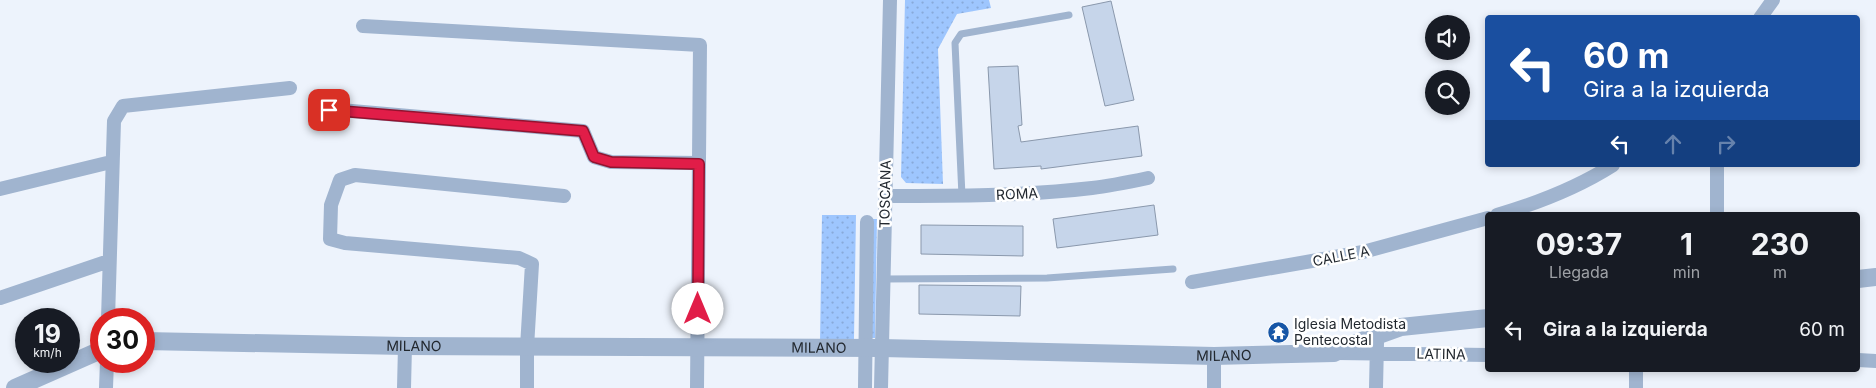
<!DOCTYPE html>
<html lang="es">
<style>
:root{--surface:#171b24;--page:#20242c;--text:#f1f3f6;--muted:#9ea1a6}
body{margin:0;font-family:Inter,sans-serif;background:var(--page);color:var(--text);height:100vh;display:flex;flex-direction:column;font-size:19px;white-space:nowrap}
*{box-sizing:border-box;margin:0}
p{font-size:16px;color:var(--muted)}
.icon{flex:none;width:28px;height:28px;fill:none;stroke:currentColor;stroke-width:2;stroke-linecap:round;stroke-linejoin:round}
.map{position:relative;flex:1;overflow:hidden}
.panel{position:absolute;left:1485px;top:212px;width:375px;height:160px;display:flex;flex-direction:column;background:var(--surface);border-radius:5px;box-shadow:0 2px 8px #0003}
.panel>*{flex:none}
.hud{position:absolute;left:1485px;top:15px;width:375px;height:152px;border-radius:5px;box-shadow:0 2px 8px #0003;background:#1a4fa0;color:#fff;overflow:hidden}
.buttons{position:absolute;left:1425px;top:15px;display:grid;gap:10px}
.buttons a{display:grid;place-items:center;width:45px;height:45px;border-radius:50%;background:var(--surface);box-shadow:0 2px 8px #0003;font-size:25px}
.speed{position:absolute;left:15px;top:308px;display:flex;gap:10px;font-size:25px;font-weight:700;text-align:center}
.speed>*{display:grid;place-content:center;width:65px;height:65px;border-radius:50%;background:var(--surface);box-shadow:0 2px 8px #0003;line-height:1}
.speed small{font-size:12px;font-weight:400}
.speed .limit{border:8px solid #d22;background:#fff;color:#111}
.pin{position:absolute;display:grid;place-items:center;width:42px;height:42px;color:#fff;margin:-21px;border-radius:10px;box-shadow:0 2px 8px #0006}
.me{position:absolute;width:55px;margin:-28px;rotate:0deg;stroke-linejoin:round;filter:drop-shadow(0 0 4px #0008)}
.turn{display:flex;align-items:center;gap:18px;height:105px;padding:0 15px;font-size:22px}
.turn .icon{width:65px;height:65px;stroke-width:2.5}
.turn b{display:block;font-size:35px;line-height:42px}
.lanes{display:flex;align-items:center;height:48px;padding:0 15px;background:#0003;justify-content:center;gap:25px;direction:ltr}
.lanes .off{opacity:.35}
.eta{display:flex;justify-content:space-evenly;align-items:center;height:85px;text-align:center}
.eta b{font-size:30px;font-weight:700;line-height:35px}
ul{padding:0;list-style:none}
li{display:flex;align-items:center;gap:15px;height:65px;padding:0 15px}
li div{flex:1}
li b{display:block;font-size:19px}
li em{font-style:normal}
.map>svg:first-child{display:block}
.grass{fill:url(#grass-dots)}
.building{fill:#c6d5ea;stroke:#8a98ac}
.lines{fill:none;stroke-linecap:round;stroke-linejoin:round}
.service{stroke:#a0b4cf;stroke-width:7}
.minor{stroke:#a0b4cf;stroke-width:14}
.tertiary{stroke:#a0b4cf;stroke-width:18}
.route-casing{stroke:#92132f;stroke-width:12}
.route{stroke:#e11d48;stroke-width:9}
.labels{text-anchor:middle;stroke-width:5;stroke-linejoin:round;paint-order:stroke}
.street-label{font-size:14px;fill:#22282f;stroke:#fff}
.poi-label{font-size:14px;fill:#22282f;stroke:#fff;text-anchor:start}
</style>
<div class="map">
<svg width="1876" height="388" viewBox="0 0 1876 388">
<defs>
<pattern id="grass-dots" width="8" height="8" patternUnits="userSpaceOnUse" patternTransform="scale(1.25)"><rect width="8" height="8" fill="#9ec6fe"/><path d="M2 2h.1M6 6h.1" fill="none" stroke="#88aada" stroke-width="1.8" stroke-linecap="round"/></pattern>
</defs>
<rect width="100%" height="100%" fill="#edf3fc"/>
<path class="grass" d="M905,0H989L991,8L957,14L938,49L943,184L906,183L901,177Z
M822,215H856L854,339L850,343H820Z
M873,219H877L875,338H871Z"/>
<path class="building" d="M1111,1L1134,100L1105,106L1082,7Z
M1018,66L1022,125L1018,126L1021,142L1138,126L1142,156L1041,169V166L994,169L988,67Z
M1154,205L1158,235L1057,248L1053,219Z
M921,225L1023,226V256L921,254Z
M919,285L1021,286L1020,316L919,314Z"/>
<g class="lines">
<path class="service" d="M962,196L955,43L961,34L1069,15
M883,279L1047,278L1173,269"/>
<path class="minor" d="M1760,18L1773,0
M363,26L700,45L697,388
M329,109L583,131L594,157L611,162L699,163
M0,189L111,162
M885,196C954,196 1023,196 1092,188C1110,186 1129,182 1148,178
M1497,215C1538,203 1577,188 1613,165
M1717,215V165
M1192,282L1363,252L1488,218
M0,298L109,261
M108,319L114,121L123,106L290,88
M1337,353L1488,355
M1858,360L1876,361
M106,388L107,361
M404,388L405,346
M527,388V347L532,264L519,258L345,243L330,239L331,205L340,180L355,175L564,196
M865,388L867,222
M881,388L890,0
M1214,388V356
M1376,388L1377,343
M1636,388V370"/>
<g class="tertiary">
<path d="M1858,279L1876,277"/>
<path id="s1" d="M144,341L405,346L882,348L1214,356L1334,353L1348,346L1401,327L1488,318"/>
<path d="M15,388L101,350"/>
</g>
</g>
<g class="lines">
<defs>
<path id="route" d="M329,110L583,131L594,157L611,162L699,164L698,309"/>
</defs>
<use href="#route" class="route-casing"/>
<use href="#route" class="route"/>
</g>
<defs>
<symbol id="temple-disc" viewBox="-11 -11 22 22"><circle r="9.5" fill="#1756a6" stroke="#fff"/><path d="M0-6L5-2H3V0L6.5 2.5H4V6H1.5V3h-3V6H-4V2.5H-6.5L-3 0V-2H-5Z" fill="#fff"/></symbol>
</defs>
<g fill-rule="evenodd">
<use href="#temple-disc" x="1266" y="320" width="25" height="25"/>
</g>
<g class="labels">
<g class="street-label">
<text transform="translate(885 194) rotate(-89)" y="5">TOSCANA</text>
<text transform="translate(1017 194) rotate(-3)" y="5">ROMA</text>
<text transform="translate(1341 256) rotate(-11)" y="5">CALLE A</text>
<text dy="5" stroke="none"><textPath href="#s1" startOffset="270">MILANO</textPath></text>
<text dy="5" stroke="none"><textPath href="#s1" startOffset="675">MILANO</textPath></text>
<text transform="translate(1441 354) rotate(1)" y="5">LATINA</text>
<text dy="5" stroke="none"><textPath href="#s1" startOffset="1080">MILANO</textPath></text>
</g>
<g class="poi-label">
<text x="1294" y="329">Iglesia Metodista<tspan x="1294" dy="16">Pentecostal</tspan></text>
</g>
</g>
</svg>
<div class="buttons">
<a><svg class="icon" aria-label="sound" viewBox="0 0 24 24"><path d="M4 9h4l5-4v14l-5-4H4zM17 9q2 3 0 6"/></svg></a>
<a><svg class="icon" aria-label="search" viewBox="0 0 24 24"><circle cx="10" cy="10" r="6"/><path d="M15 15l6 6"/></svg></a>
</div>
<div class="speed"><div>19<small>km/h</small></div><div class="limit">30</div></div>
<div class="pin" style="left:329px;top:110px;background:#d93025"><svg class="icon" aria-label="arrive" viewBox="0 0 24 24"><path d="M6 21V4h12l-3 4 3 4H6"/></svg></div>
<svg class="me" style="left:698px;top:309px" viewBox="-20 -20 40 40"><circle r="19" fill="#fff"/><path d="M0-13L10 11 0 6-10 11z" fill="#e11d48"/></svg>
<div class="hud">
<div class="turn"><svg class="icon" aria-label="left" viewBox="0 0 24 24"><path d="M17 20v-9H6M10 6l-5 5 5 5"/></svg><div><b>60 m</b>Gira a la izquierda</div></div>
<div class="lanes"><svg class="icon" aria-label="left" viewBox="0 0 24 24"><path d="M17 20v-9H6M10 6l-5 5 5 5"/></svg><svg class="icon off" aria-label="ahead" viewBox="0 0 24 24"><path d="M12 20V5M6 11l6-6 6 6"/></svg><svg class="icon off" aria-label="right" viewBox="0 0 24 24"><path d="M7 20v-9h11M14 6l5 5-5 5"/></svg></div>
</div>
<section class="panel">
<div class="eta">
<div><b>09:37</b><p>Llegada</p></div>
<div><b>1</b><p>min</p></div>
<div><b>230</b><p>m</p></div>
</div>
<ul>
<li><svg class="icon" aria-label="left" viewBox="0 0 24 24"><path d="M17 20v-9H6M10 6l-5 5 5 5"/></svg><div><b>Gira a la izquierda</b></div><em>60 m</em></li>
</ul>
</section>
</div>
